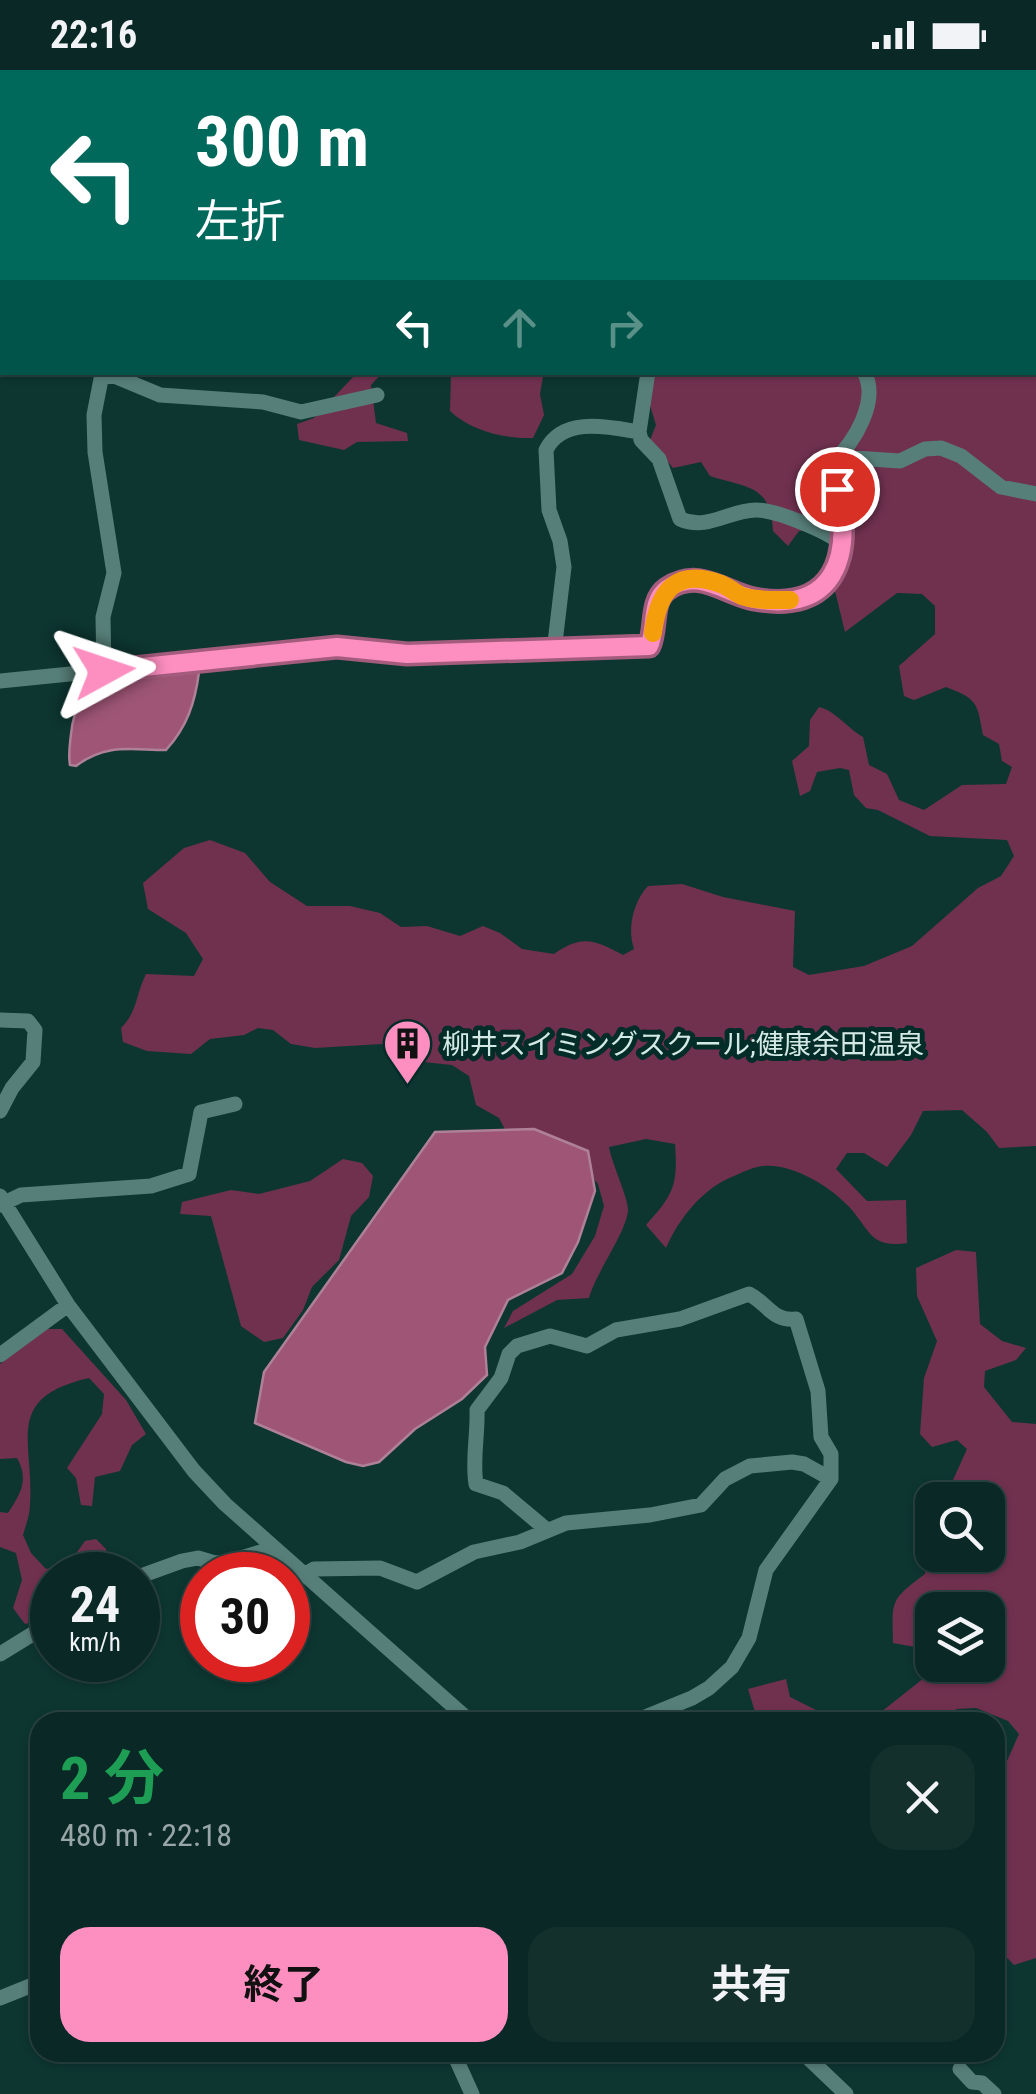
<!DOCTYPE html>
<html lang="ja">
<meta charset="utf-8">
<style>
:root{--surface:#0a2825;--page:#13302d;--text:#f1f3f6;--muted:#99a6a7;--line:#2a4442;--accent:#fd8ec0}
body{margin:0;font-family:"Roboto Condensed","Noto Sans JP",sans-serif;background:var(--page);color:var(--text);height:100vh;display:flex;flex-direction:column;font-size:38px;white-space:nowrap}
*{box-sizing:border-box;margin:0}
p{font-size:32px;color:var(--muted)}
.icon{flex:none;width:55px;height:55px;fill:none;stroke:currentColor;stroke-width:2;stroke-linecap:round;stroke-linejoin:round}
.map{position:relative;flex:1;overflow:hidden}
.details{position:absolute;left:30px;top:1642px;width:975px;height:350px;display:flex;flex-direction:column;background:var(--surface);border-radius:30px;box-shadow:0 2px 8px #0004,0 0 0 2px var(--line)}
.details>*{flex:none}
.banner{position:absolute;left:0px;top:0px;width:1038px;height:305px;box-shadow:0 2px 8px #0004,0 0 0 2px var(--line);background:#00695c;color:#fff;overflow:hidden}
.tools{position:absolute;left:915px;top:1412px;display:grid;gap:20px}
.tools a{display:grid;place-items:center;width:90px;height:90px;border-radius:20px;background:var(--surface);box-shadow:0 2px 8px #0004,0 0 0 2px var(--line);font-size:50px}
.speed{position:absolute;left:30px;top:1482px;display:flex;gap:20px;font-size:50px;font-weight:700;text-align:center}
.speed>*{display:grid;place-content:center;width:130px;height:130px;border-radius:50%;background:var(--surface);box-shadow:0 2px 8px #0004,0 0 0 2px var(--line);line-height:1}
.speed small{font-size:25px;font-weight:400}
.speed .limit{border:15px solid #d22;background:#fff;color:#111}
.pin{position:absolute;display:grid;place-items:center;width:85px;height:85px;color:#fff;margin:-42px;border:5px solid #fff;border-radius:50%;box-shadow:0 2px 10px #0007}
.me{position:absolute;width:110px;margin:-55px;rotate:85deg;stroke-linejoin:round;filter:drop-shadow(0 0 8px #0008)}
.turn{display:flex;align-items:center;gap:35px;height:210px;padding:0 30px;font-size:45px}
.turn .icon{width:130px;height:130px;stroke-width:2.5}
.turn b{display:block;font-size:70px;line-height:85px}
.lanes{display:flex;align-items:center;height:95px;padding:0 30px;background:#0003;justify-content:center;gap:50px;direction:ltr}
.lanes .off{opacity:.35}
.round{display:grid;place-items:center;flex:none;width:105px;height:105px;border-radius:30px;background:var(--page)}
.head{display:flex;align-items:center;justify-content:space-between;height:170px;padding:0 30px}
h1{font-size:60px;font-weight:700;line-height:75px;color:#1e9e55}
.action{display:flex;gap:20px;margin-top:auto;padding:20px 30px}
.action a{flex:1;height:115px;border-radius:30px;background:var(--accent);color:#111;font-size:40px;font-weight:700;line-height:115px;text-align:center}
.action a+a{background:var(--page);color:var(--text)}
.status{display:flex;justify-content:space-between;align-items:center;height:70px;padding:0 50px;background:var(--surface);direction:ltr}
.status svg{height:28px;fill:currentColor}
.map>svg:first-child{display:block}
.green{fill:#70314f;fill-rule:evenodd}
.water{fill:#9e5576;stroke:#ae8197;stroke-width:2.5}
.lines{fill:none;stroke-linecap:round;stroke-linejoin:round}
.minor{stroke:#577f79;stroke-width:15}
.route-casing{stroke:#a45c7d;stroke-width:25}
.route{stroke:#fd8ec0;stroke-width:18}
.slow{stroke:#f59e0b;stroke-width:18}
.labels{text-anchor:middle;stroke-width:10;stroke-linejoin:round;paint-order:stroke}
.poi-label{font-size:28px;fill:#d4e9e5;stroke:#022c27;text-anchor:start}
</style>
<div class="status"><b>22:16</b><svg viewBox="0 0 49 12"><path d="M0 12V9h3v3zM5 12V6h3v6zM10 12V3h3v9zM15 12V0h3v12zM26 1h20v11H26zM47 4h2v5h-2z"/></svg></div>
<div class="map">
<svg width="1036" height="2024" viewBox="0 0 1036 2024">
<rect width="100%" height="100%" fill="#0d3631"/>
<path class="green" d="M1036,150V1076L999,1078L987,1062L962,1040L923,1041L911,1065L887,1097L864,1083H847L836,1099L867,1131L906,1130L907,1173C872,1178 871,1163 852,1140C833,1118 793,1093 763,1096C753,1097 743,1102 734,1106C703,1118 679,1148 666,1178L646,1155C674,1124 678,1115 675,1074L646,1069L609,1077C612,1094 627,1125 628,1139C628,1160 596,1202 589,1228L557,1230L504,1258L513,1241L572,1204L595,1166L604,1136L598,1114L573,1085L512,1073L499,1048L476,1035L469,1006L452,995L394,989L382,974L315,978L291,974L273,960L258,958L244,965L210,969L191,984L147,981L123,972L121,958C138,941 135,926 146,904L194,906L203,889L186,863L148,839L143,813L184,778L210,770L245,783L270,812L307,836H350L380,843L401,857L427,856L460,866L483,856L500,863L522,879L554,884C582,864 595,870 623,885L634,879C627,859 633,832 648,816L682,814L723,827L795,841L793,897L809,905L864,896L912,876L978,818L1001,806L1014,786L1007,770L930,766L878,740L866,738L854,725L849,700L840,698L817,702L810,721L800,726L792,691L809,676L810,650L819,637C836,641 847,658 863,667L869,695L887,704L899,730L924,740L962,715L1006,714L1012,697L1002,691L999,674L983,665C977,633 978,629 946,617L914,630L904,626L899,596L935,564V536L922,524L897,523L845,562L834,517L850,479C834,463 822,460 799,461L788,476L773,461C771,415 748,418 710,406L701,392L673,398L650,370L656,355L649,332L652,302H1035Z
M357,303H382L371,315L376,353L407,363L408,371L357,372L344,380L299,370L297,354L314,348Z
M451,303H550L543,306L540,324L544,345L533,368C505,369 471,361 450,341Z
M343,1089L362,1093L373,1106L369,1127L351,1146L339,1190L312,1217L303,1240L283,1268L264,1272L241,1256L211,1146L180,1144L182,1132L231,1120L259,1124L310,1111Z
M956,1180L976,1182L980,1254L1002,1271L1026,1278L1016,1290L985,1301L984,1317L1012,1352L1036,1354V1888L1014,1895L995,1875V1696L1007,1691L1019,1664L1008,1651L976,1638L957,1639L936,1652H852L871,1650L929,1604L926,1579L893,1573C892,1530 890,1530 925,1504L932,1471V1485H988V1430H944L967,1379L957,1370L932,1377L920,1364L924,1308L937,1271L917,1226L916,1198ZM932,1540H988V1595H932Z
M47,1259H62L126,1330L146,1364L132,1375L120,1401L95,1407L92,1436L81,1435L76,1408L67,1398L102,1344L104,1324L89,1308C3,1328 34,1370 30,1434C30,1444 26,1455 23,1465L31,1483L46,1499L70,1492L85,1471L96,1469L106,1479L109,1494L89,1505H52V1535L38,1550L25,1554L13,1538L22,1510L16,1483L0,1477V1442L8,1443C21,1423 29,1410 17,1388L0,1389V1294Z
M786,1609L790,1627L840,1652C819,1653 789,1638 772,1643L776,1652H763L755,1642L748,1619Z"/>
<path class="water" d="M192,599L199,602C195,633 187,657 166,680C130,680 106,673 76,696L70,695C68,684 70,674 71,664C78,594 137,605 192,599Z
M534,1059L588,1081L595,1121L578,1172L562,1203L508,1230L485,1277L487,1305L462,1329L415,1359L379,1392L363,1396L346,1392L255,1353L264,1302L435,1062Z"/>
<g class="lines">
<path class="minor" d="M422,0V2
M643,0L646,2
M0,96H2
M648,302L639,362L641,370L659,389L680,449C708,461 729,440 756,440C776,440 828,461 843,475
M839,387L900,391L925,379L941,378L961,386L1001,417L1036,424
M554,581L564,497L560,471L549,440L546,380C563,346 609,357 639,362
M104,601L103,547L114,503L95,382L94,345L101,309L112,305L160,325L263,332L301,342L377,325
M0,611L337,577L407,583L649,576C657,560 650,531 668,519C713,488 765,558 816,521C831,510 837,503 841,484C846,459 843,417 832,393C854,373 880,331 864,302
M0,950L28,951L35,960L33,992L12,1018L0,1041
M0,1126L68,1235L194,1401L225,1434L471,1652
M0,1135L21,1125L151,1116L189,1104L201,1042L235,1034
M0,1285L68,1235
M547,1460L503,1423L476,1414C472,1391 478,1364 477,1340L501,1308L509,1284L517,1276L550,1266L587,1276L616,1260L680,1249L749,1224C767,1233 773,1252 796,1249L818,1321L821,1367L831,1384V1409L766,1500L749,1568L732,1597L709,1618L692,1628L633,1652
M305,1504L314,1499L380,1498L417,1512L474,1482L520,1472L566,1453L650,1445L701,1435L725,1409L750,1396L792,1392L804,1394L831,1409
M138,1507L182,1491L198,1488L215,1493L229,1492L273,1478
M0,1584L52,1552
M0,1928L40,1912
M453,1982L472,2024
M802,1982L846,2024
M960,1999L972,2012L982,2013L994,2024"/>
</g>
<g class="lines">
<defs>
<path id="route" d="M104,601L337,577L407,584L649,576C657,560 650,531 667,519C699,497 724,523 754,529C835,544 853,486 837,419"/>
</defs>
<use href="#route" class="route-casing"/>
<use href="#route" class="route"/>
<path class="slow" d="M653,563C658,522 675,497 721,514C729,517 735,523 742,526C757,531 774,530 790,530"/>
</g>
<defs>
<symbol id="building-pin" viewBox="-11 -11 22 30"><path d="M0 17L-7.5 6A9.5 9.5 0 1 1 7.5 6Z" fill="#fd8ec0" stroke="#022c27"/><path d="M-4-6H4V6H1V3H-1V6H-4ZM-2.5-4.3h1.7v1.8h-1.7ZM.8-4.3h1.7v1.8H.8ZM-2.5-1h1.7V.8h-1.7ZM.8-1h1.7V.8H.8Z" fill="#111"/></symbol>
</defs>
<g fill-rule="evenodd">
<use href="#building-pin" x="380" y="946" width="55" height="75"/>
</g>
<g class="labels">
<g class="poi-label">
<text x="442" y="984">柳井スイミングスクール;健康余田温泉</text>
</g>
</g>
</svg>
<div class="tools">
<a><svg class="icon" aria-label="search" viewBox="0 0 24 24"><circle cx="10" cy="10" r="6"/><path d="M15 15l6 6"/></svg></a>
<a><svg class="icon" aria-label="layers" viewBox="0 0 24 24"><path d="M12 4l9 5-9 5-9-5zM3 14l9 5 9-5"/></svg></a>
</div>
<div class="speed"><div>24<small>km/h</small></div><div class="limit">30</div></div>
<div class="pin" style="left:837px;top:419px;background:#d93025"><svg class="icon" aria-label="arrive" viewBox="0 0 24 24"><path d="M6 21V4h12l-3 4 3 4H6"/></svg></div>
<svg class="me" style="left:104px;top:601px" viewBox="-20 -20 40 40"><path d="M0-17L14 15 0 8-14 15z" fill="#fd8ec0" stroke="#fff" stroke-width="4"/></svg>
<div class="banner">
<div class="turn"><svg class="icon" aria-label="left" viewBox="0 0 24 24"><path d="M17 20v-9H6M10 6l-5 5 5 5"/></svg><div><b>300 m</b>左折</div></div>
<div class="lanes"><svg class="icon" aria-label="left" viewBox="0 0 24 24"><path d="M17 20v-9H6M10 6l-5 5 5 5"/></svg><svg class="icon off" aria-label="ahead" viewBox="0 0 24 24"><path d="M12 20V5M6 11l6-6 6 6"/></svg><svg class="icon off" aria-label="right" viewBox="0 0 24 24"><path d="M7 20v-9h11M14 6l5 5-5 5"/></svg></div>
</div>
<section class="details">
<div class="head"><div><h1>2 分</h1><p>480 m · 22:18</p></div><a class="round"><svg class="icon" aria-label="close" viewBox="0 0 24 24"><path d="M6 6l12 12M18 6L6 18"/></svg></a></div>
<div class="action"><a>終了</a><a>共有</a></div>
</section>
</div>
